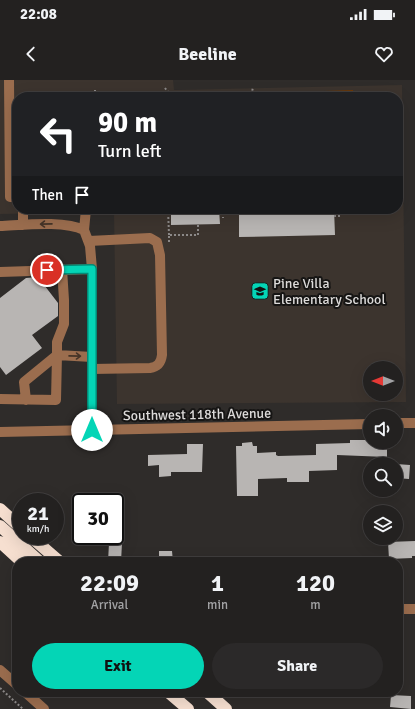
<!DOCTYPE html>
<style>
:root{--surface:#232120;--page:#2b2929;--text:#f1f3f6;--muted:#a3a3a5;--line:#403e3e;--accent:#04d5b6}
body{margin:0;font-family:Signika,sans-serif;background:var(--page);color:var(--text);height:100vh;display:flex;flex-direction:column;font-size:15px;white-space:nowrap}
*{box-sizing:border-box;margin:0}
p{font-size:13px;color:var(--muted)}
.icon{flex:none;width:22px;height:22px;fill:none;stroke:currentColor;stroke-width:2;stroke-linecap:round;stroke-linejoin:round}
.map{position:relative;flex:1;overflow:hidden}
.side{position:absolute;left:12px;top:477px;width:391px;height:140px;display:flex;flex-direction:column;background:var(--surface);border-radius:16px;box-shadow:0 4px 16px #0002,0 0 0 1px var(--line)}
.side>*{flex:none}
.hud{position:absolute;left:12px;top:12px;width:391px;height:122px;border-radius:16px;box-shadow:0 4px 16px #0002,0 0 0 1px var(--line);background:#202124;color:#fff;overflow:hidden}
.needle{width:26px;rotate:270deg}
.fabs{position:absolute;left:363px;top:281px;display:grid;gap:8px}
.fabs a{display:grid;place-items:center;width:40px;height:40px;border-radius:50%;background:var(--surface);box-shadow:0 4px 16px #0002,0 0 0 1px var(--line);font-size:20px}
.speed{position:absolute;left:12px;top:413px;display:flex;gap:8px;font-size:20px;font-weight:700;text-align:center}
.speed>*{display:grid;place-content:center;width:52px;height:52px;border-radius:50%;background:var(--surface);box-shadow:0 4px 16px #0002,0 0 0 1px var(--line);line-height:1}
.speed small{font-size:10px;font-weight:400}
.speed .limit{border:2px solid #111;border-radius:6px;background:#fff;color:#111}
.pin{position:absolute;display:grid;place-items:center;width:34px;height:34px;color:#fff;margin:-17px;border:2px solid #fff;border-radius:50%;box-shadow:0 1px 4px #0007}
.me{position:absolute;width:44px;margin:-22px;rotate:0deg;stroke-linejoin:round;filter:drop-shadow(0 0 3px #0008)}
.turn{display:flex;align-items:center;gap:14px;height:84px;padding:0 20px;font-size:18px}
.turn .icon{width:52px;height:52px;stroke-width:2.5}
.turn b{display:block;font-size:28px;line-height:34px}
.then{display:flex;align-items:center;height:38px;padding:0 20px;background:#0003;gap:8px;font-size:15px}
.eta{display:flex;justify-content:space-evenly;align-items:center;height:68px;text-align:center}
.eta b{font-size:24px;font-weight:700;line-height:28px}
.action{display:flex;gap:8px;margin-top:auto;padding:8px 20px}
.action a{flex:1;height:46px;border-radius:24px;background:var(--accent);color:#111;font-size:16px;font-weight:700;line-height:46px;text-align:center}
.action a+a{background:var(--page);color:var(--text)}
.status{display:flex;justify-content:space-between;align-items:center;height:28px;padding:0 20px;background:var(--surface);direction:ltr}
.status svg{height:11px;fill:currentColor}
header{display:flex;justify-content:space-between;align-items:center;height:52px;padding:0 20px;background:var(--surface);font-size:18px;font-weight:700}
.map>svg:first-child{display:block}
.built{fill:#3c342e;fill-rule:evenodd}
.green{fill:#6f3804}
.building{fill:#b8b5b3}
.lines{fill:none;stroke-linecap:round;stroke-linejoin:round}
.path{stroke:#8c8988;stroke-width:2;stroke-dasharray:2 2;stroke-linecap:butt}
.minor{stroke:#9b6d4e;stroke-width:10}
.highway{stroke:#f6dfd0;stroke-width:12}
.oneway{stroke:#453428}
.route-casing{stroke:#038a76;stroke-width:10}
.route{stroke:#04d5b6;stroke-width:7}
.labels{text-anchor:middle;stroke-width:4;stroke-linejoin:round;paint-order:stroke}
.poi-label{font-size:14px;fill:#dddbda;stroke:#161514;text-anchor:start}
.street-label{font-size:14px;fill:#dddbda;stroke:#161514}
</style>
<div class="status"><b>22:08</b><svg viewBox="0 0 49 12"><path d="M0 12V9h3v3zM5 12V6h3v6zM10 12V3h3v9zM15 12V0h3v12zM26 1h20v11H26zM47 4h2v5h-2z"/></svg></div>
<header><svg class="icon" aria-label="back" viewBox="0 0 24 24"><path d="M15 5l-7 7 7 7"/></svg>Beeline<svg class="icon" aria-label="heart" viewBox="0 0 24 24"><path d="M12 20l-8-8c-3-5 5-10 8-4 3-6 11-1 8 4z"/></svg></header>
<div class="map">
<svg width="415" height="629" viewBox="0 0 415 629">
<rect width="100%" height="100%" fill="#2f2c2a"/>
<path class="built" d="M0,0H173L174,10L402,5L406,322L117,324L114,132L0,134ZM17,17H398V129H17ZM370,288H396V314H370Z"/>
<path class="green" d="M353,10V17H288V13L296,12Z"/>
<path class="building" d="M171,129H219L220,144L171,145Z
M239,129H334L335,155L239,157Z
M38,197L58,223V236L32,255L42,268L6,295L0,287V218L26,198Z
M350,360H370V362H387V377L337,375V390L309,391V402H287V398L258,399V416H237L236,366H242V363L252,362L253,366H257V373L276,372V375L278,376L316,375V364L350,363Z
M187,364H203L202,392H171V396L159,397V385L148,386V375L187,374Z
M396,384L410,385L409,399L396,398Z
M415,461V476H412V478L389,479L388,462Z
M109,463H122L121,482H108Z
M159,471H172L173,482H159Z
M391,615L411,616V629L390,627Z"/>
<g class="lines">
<path class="path" d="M165,8C167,11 170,14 174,16C187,19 240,17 252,12L253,7
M95,10V17
M168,129L169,155
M223,129V138
M334,136H341V129
M169,162V155H198V144
M0,608L23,629"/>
<path class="minor" d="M9,0L10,117L17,116
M23,145V129
M0,146C23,145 64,140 84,150
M84,150L90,166L92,189V350
M84,150L86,129
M89,161L150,158L157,162L160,175L162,275C161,283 158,287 150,288L92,289
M62,189L64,220V244L57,262V275L92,277
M0,192L92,189
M0,319L56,320L57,275L24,302L26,320
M396,343H415
M0,352L370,344
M398,529H415
M0,590L17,605
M25,612L44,629"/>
<path class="highway" d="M0,429L21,448
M0,446L40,482
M30,456L60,482
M0,462L22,482
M168,612L188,629
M207,612L226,629"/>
</g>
<defs><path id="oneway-shaft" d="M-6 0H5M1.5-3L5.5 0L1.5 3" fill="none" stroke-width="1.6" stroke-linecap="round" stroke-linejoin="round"/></defs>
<g class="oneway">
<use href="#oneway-shaft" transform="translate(46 144) rotate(179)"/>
<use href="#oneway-shaft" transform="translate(75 276) rotate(1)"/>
</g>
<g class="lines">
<defs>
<path id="route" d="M47,190L92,189V350"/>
</defs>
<use href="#route" class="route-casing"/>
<use href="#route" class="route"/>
</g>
<defs>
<symbol id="school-square" viewBox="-11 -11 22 22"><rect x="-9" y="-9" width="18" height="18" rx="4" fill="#04d5b6" stroke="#161514"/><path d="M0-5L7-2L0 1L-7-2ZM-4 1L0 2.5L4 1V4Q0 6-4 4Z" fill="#111"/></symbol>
</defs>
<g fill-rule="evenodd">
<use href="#school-square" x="250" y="201" width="20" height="20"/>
</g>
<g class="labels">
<g class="poi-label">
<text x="273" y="208">Pine Villa<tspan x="273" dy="16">Elementary School</tspan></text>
</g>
<g class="street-label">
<text transform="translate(197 334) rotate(-1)" y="5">Southwest 118th Avenue</text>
</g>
</g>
</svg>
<div class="fabs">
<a><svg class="needle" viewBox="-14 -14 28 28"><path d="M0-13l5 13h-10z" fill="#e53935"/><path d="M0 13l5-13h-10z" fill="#a3a3a5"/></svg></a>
<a><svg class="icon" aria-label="sound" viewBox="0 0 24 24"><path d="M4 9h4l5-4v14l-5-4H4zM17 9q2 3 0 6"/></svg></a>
<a><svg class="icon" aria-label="search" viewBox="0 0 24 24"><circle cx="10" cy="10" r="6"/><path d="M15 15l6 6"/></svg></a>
<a><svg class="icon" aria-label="layers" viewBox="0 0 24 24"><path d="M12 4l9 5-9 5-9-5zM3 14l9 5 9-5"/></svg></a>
</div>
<div class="speed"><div>21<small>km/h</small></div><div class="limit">30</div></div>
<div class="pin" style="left:47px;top:190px;background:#d93025"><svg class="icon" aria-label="arrive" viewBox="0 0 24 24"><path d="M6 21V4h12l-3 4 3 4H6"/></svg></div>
<svg class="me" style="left:92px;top:350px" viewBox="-20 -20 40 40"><circle r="19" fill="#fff"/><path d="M0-13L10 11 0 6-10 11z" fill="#04d5b6"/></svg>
<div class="hud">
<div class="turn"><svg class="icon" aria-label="left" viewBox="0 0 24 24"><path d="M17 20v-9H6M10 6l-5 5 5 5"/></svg><div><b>90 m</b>Turn left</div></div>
<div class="then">Then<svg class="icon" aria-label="arrive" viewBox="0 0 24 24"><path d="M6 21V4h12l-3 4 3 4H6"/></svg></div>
</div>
<section class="side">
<div class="eta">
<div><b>22:09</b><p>Arrival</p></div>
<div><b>1</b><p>min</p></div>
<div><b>120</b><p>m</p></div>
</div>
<div class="action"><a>Exit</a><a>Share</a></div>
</section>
</div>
